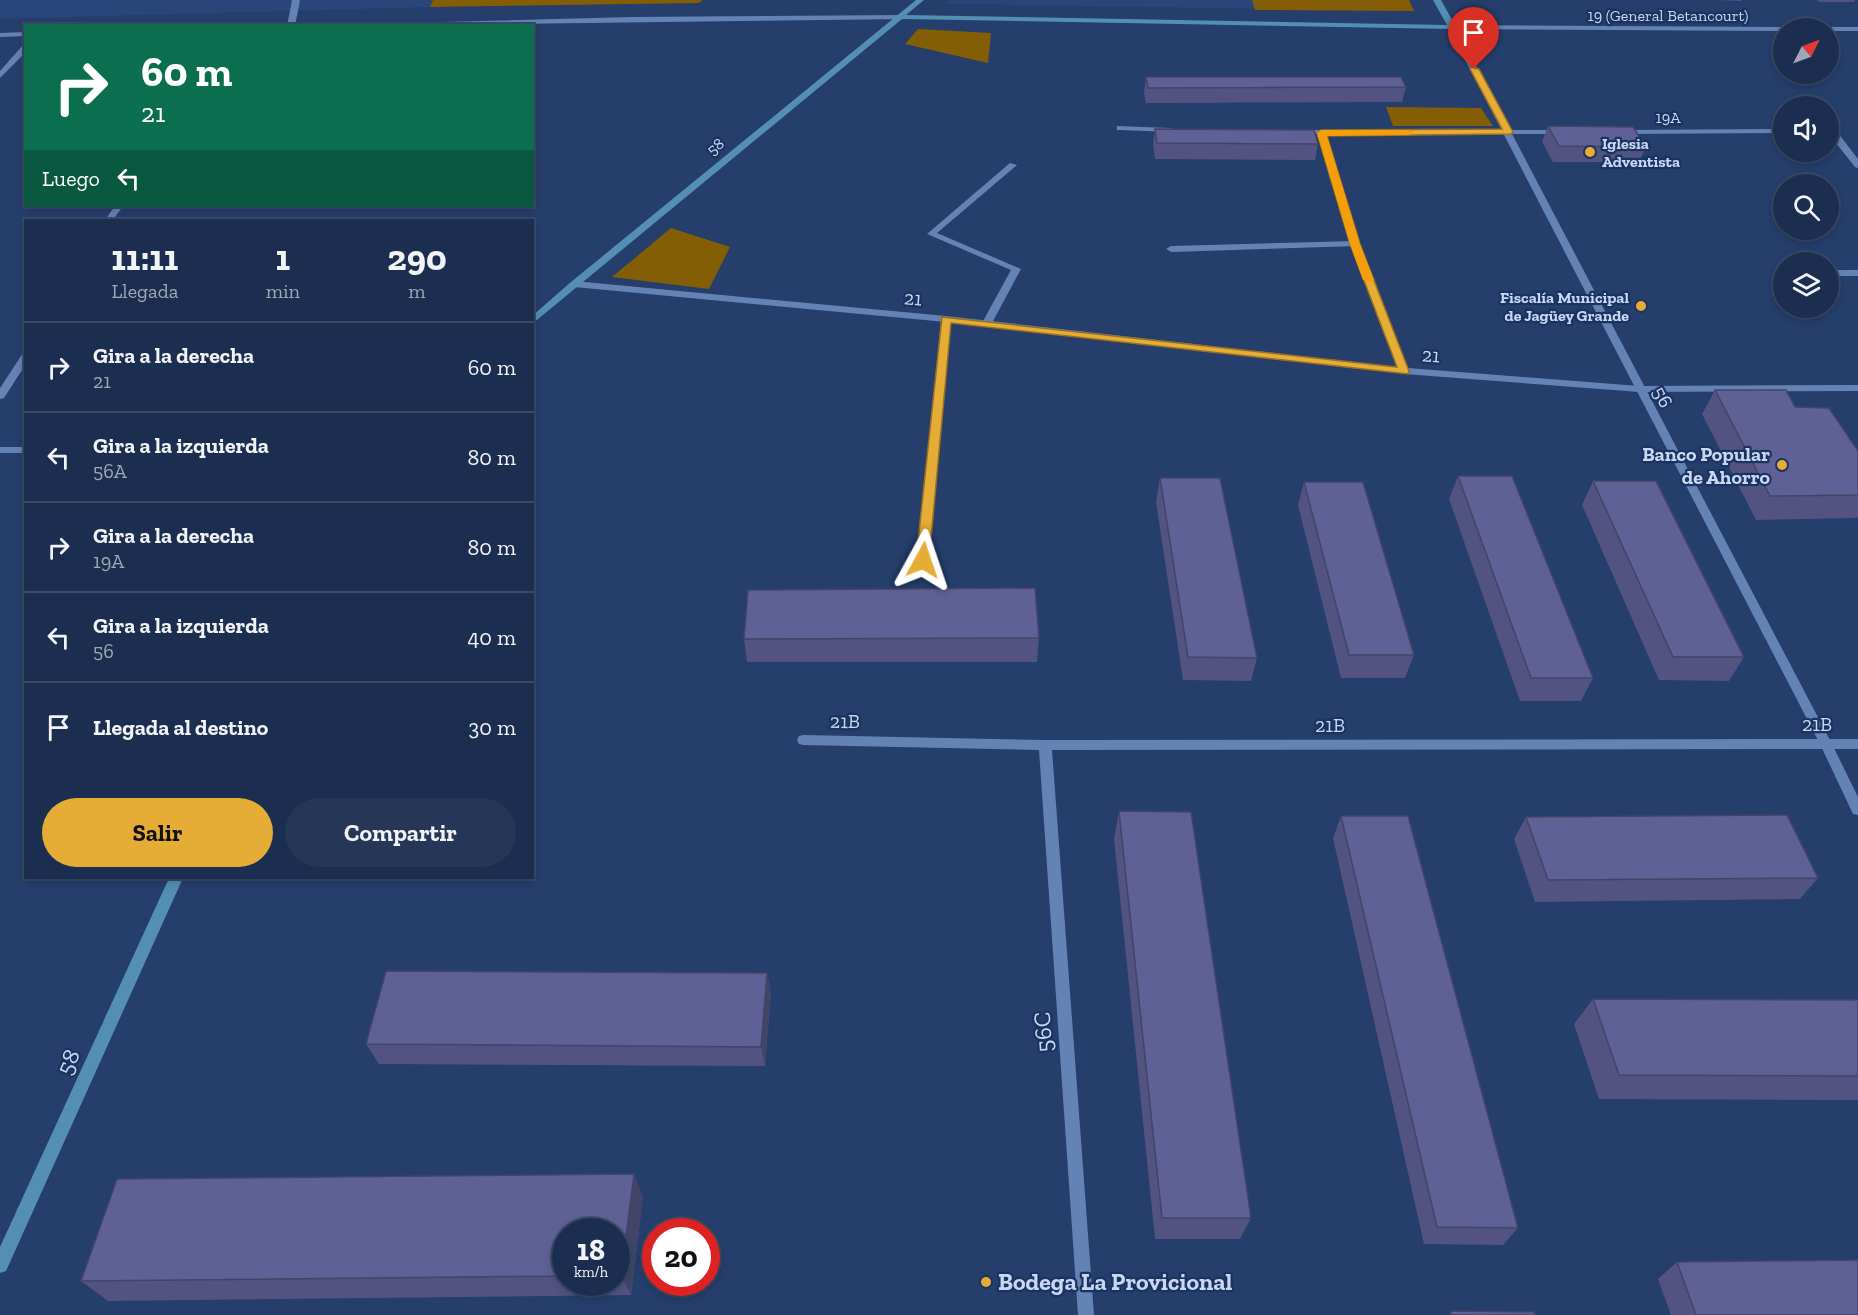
<!DOCTYPE html>
<html lang="es">
<meta charset="utf-8">
<style>
:root{--surface:#1c2e50;--page:#253657;--text:#f1f3f6;--muted:#a0a8b7;--line:#3a4a67;--accent:#e5ad36}
body{margin:0;font-family:"Zilla Slab",serif;background:var(--page);color:var(--text);height:100vh;display:flex;flex-direction:column;font-size:22px;white-space:nowrap}
*{box-sizing:border-box;margin:0}
p{font-size:20px;color:var(--muted)}
.icon{flex:none;width:33px;height:33px;fill:none;stroke:currentColor;stroke-width:2;stroke-linecap:round;stroke-linejoin:round}
.map{position:relative;flex:1;overflow:hidden}
.sheet{position:absolute;left:24px;top:219px;width:510px;height:660px;display:flex;flex-direction:column;background:var(--surface);border-radius:0px;box-shadow:0 3px 9px #0003,0 0 0 2px var(--line)}
.sheet>*{flex:none}
.guide{position:absolute;left:24px;top:24px;width:510px;height:183px;border-radius:0px;box-shadow:0 3px 9px #0003,0 0 0 2px var(--line);background:#0b6e4f;color:#fff;overflow:hidden}
.needle{width:39px;rotate:48deg}
.buttons{position:absolute;left:1773px;top:18px;display:grid;gap:12px}
.buttons a{display:grid;place-items:center;width:66px;height:66px;border-radius:50%;background:var(--surface);box-shadow:0 3px 9px #0003,0 0 0 2px var(--line);font-size:30px}
.speed{position:absolute;left:552px;top:1218px;display:flex;gap:12px;font-size:30px;font-weight:700;text-align:center}
.speed>*{display:grid;place-content:center;width:78px;height:78px;border-radius:50%;background:var(--surface);box-shadow:0 3px 9px #0003,0 0 0 2px var(--line);line-height:1}
.speed small{font-size:15px;font-weight:400}
.speed .limit{border:9px solid #d22;background:#fff;color:#111}
.pin{position:absolute;display:grid;place-items:center;width:51px;height:51px;color:#fff;margin:-62px -26px;border-radius:50% 50% 50% 0;rotate:-45deg;box-shadow:0 0 6px #0007}
.pin .icon{rotate:45deg}
.me{position:absolute;width:66px;margin:-33px;rotate:5deg;stroke-linejoin:round;filter:drop-shadow(0 0 4px #0008)}
.turn{display:flex;align-items:center;gap:21px;height:126px;padding:0 18px;font-size:27px}
.turn .icon{width:78px;height:78px;stroke-width:2.5}
.turn b{display:block;font-size:42px;line-height:51px}
.then{display:flex;align-items:center;height:57px;padding:0 18px;background:#0003;gap:12px;font-size:22px}
.eta{display:flex;justify-content:space-evenly;align-items:center;height:102px;text-align:center}
.eta b{font-size:36px;font-weight:800;line-height:42px}
.button{display:flex;gap:12px;margin-top:auto;padding:12px 18px}
.button a{flex:1;height:69px;border-radius:36px;background:var(--accent);color:#111;font-size:24px;font-weight:800;line-height:69px;text-align:center}
.button a+a{background:var(--page);color:var(--text)}
ul{padding:0;list-style:none}
li{display:flex;align-items:center;gap:18px;height:90px;padding:0 18px;border-top:2px solid var(--line)}
li div{flex:1}
li b{display:block;font-size:22px}
li em{font-style:normal}
.map>svg:first-child{display:block}
.built{fill:#294579}
.green{fill:#835e05}
.lines{fill:none;stroke-linecap:round;stroke-linejoin:round}
.service{fill:#6582b4;fill-rule:evenodd}
.minor{fill:#6582b4;fill-rule:evenodd}
.tertiary{fill:#6582b4;fill-rule:evenodd}
.secondary{fill:#548eb4;fill-rule:evenodd}
.wall{fill:#525381;fill-rule:evenodd}
.shaded-wall{fill:#424469}
.building{fill:#5f6196;stroke:#424469;stroke-width:1.5}
.route{fill:#e5ad36;stroke:#957023;stroke-width:1.5}
.slow{fill:#f59e0b}
.poi-dot{fill:#e5ad36;stroke:#1b335f;stroke-width:2}
.labels{text-anchor:middle;stroke-width:4.5;stroke-linejoin:round;paint-order:stroke}
.far-street-label{font-size:16px;fill:#c8d8f4;stroke:#1b335f}
.far-poi-label{font-size:16px;font-weight:bold;fill:#c8d8f4;stroke:#1b335f;text-anchor:start}
.street-label{font-size:20px;fill:#c8d8f4;stroke:#1b335f}
.poi-label{font-size:20px;font-weight:bold;fill:#c8d8f4;stroke:#1b335f;text-anchor:end}
.near-street-label{font-size:24px;fill:#c8d8f4;stroke:#1b335f}
.near-poi-label{font-size:24px;font-weight:bold;fill:#c8d8f4;stroke:#1b335f;text-anchor:start}
</style>
<div class="map">
<svg width="1858" height="1315" viewBox="0 0 1858 1315">
<rect width="100%" height="100%" fill="#253e6b"/>
<path class="built" d="M0,0H433L430,7L0,19Z
M950,0H1409L1414,11L945,4Z"/>
<path class="green" d="M433,0H702L699,3L430,7Z
M1252,0H1409L1414,11L1255,10Z
M918,29L991,33L988,63L905,44Z
M1386,107L1481,108L1493,126H1393Z
M671,228L730,247L709,289L612,277Z"/>
<g class="lines">
<path class="service" d="M292,0H300L295,26H287Z
M1010,163L1017,165L937,233L1021,269L992,323L987,326L982,323L1011,270L927,234Z
M1355,241L1359,244L1358,246L1171,252L1166,249L1171,246Z
M1828,270H1858V276H1828Z
M946,316L951,319L929,560L923,564L917,560L941,319Z"/>
<path class="minor" d="M903,15L907,17L906,19L361,26L364,24L631,17Z
M26,32V36L0,37V33Z
M23,45H26V52L0,78V71Z
M1117,126L1170,128L1174,130L1170,132L1120,130H1117Z
M1784,129V133L1620,134L1616,132L1620,130Z
M1828,129H1835L1858,159V168L1855,167L1828,133Z
M1296,130H1560L1564,132L1560,134H1326L1359,244L1408,368L1639,386L1858,385V391L1639,392L1404,374L946,322L574,287L569,284L574,281L946,316L1398,367L1351,244L1317,134H1299L1295,132Z
M115,206H123L113,220H105Z
M26,352V364L4,398L0,399V388L23,353Z
M0,447H26V453H0Z
M803,735L1045,740L1858,739V749L1052,750L1094,1315H1078L1039,750L803,745L799,744L797,740L799,736Z"/>
<path class="tertiary" d="M1449,25L1784,27L1787,28H1784V31L1457,29L1832,744L1858,797V815L1853,814L1820,744L1448,27Z
M1828,27H1858V31H1828V28H1825Z"/>
<path class="secondary" d="M916,0H924L906,15L1447,25L1433,0H1441L1456,27L1452,29L902,19L532,324V316L571,282Z
M169,878H183L6,1271L0,1273V1247Z"/>
</g>
<path class="wall" d="M1716,0H1741V1Z
M1817,0H1855L1854,2H1819Z
M1146,77L1406,87L1402,102L1146,103L1144,93Z
M1548,126L1646,147L1639,162H1553L1542,142Z
M1155,129L1318,144L1315,160L1155,159L1153,144Z
M1715,390L1795,407L1858,451V518L1756,520L1702,414Z
M1458,476L1593,678L1581,701H1520L1449,499Z
M1160,478L1257,658L1251,681L1183,680L1156,502Z
M1593,481L1744,657L1729,681L1659,680L1582,505Z
M1304,482L1414,655L1405,678H1341L1298,505Z
M1039,638L1037,662H747L744,639Z
M1119,811L1251,1218L1240,1239H1155L1114,839Z
M1341,816L1518,1228L1503,1245L1424,1244L1333,838Z
M1526,817L1818,878L1800,899L1535,902L1514,839Z
M767,973L771,993L765,1066L379,1064L366,1044Z
M1593,999L1858,1000V1100L1599,1099L1574,1024Z
M643,1196L631,1295L108,1301L81,1281ZM566,1232H616V1282H566Z
M1677,1262L1858,1315H1671L1658,1279Z"/>
<path class="shaded-wall" d="M767,973L771,993L765,1066L761,1047Z
M634,1174L643,1196L631,1295L621,1275Z"/>
<path class="building" d="M1146,77H1401L1406,87L1148,88Z
M1548,126L1633,127L1646,147L1559,146Z
M1155,129L1314,130L1318,144L1157,143Z
M1715,390H1786L1795,407L1829,408L1858,451V495L1770,496Z
M1458,476H1512L1593,678H1531Z
M1160,478H1220L1257,658L1188,657Z
M1593,481H1656L1744,657H1673Z
M1304,482H1363L1414,655H1349Z
M1035,588L1039,638L744,639L748,590Z
M1119,811L1191,812L1251,1218H1162Z
M1787,815L1818,878L1548,880L1526,817Z
M1341,816H1408L1518,1228L1437,1227Z
M386,971L767,973L761,1047L366,1044Z
M1593,999L1858,1000V1076L1619,1075Z
M634,1174L621,1275H616V1232H566V1276L81,1281L117,1179Z
M1858,1260V1315H1696L1677,1262Z
M1451,1311L1534,1312L1535,1315H1451Z"/>
<path class="route" d="M1471,67L1479,69L1513,132L1511,134L1327,136L1360,244L1409,371L1408,374L951,323L929,560L923,565L918,563L916,560L942,317L1397,367L1350,244L1317,133L1321,130L1502,129L1470,69Z"/>
<path class="slow" d="M1321,130H1409L1414,132L1409,135L1327,136L1360,244L1374,280L1372,282L1363,280L1350,244L1317,133Z"/>
<g class="poi-dot">
<circle cx="1590" cy="152" r="6"/>
<circle cx="1641" cy="306" r="6"/>
<circle cx="1782" cy="465" r="6"/>
<circle cx="986" cy="1282" r="6"/>
</g>
<g class="labels">
<g class="far-street-label">
<text x="1668" y="21">19 (General Betancourt)</text>
<text x="1668" y="123">19A</text>
<text transform="translate(715 146) rotate(-39)" y="6">58</text>
</g>
<g class="far-poi-label">
<text x="1602" y="149">Iglesia<tspan x="1602" dy="18">Adventista</tspan></text>
<text x="1629" y="303" text-anchor="end">Fiscalía Municipal<tspan x="1629" dy="18">de Jagüey Grande</tspan></text>
</g>
<g class="street-label">
<text transform="translate(913 298) rotate(5)" y="7">21</text>
<text transform="translate(1431 355) rotate(4)" y="7">21</text>
<text transform="translate(1663 397) rotate(62)" y="7">56</text>
<text transform="translate(845 721) rotate(1)" y="7">21B</text>
<text x="1817" y="731">21B</text>
<text x="1330" y="732">21B</text>
</g>
<g class="poi-label">
<text x="1770" y="461">Banco Popular<tspan x="1770" dy="23">de Ahorro</tspan></text>
</g>
<g class="near-street-label">
<text transform="translate(1043 1032) rotate(-94)" y="8">56C</text>
<text transform="translate(68 1062) rotate(-66)" y="8">58</text>
</g>
<g class="near-poi-label">
<text x="998" y="1290">Bodega La Provicional</text>
</g>
</g>
</svg>
<div class="buttons">
<a><svg class="needle" viewBox="-14 -14 28 28"><path d="M0-13l5 13h-10z" fill="#e53935"/><path d="M0 13l5-13h-10z" fill="#a0a8b7"/></svg></a>
<a><svg class="icon" aria-label="sound" viewBox="0 0 24 24"><path d="M4 9h4l5-4v14l-5-4H4zM17 9q2 3 0 6"/></svg></a>
<a><svg class="icon" aria-label="search" viewBox="0 0 24 24"><circle cx="10" cy="10" r="6"/><path d="M15 15l6 6"/></svg></a>
<a><svg class="icon" aria-label="layers" viewBox="0 0 24 24"><path d="M12 4l9 5-9 5-9-5zM3 14l9 5 9-5"/></svg></a>
</div>
<div class="speed"><div>18<small>km/h</small></div><div class="limit">20</div></div>
<div class="pin" style="left:1474px;top:69px;background:#d93025"><svg class="icon" aria-label="arrive" viewBox="0 0 24 24"><path d="M6 21V4h12l-3 4 3 4H6"/></svg></div>
<svg class="me" style="left:923px;top:560px" viewBox="-20 -20 40 40"><path d="M0-17L14 15 0 8-14 15z" fill="#e5ad36" stroke="#fff" stroke-width="4"/></svg>
<div class="guide">
<div class="turn"><svg class="icon" aria-label="right" viewBox="0 0 24 24"><path d="M7 20v-9h11M14 6l5 5-5 5"/></svg><div><b>60 m</b>21</div></div>
<div class="then">Luego<svg class="icon" aria-label="left" viewBox="0 0 24 24"><path d="M17 20v-9H6M10 6l-5 5 5 5"/></svg></div>
</div>
<section class="sheet">
<div class="eta">
<div><b>11:11</b><p>Llegada</p></div>
<div><b>1</b><p>min</p></div>
<div><b>290</b><p>m</p></div>
</div>
<ul>
<li><svg class="icon" aria-label="right" viewBox="0 0 24 24"><path d="M7 20v-9h11M14 6l5 5-5 5"/></svg><div><b>Gira a la derecha</b><p>21</p></div><em>60 m</em></li>
<li><svg class="icon" aria-label="left" viewBox="0 0 24 24"><path d="M17 20v-9H6M10 6l-5 5 5 5"/></svg><div><b>Gira a la izquierda</b><p>56A</p></div><em>80 m</em></li>
<li><svg class="icon" aria-label="right" viewBox="0 0 24 24"><path d="M7 20v-9h11M14 6l5 5-5 5"/></svg><div><b>Gira a la derecha</b><p>19A</p></div><em>80 m</em></li>
<li><svg class="icon" aria-label="left" viewBox="0 0 24 24"><path d="M17 20v-9H6M10 6l-5 5 5 5"/></svg><div><b>Gira a la izquierda</b><p>56</p></div><em>40 m</em></li>
<li><svg class="icon" aria-label="arrive" viewBox="0 0 24 24"><path d="M6 21V4h12l-3 4 3 4H6"/></svg><div><b>Llegada al destino</b></div><em>30 m</em></li>
</ul>
<div class="button"><a>Salir</a><a>Compartir</a></div>
</section>
</div>
